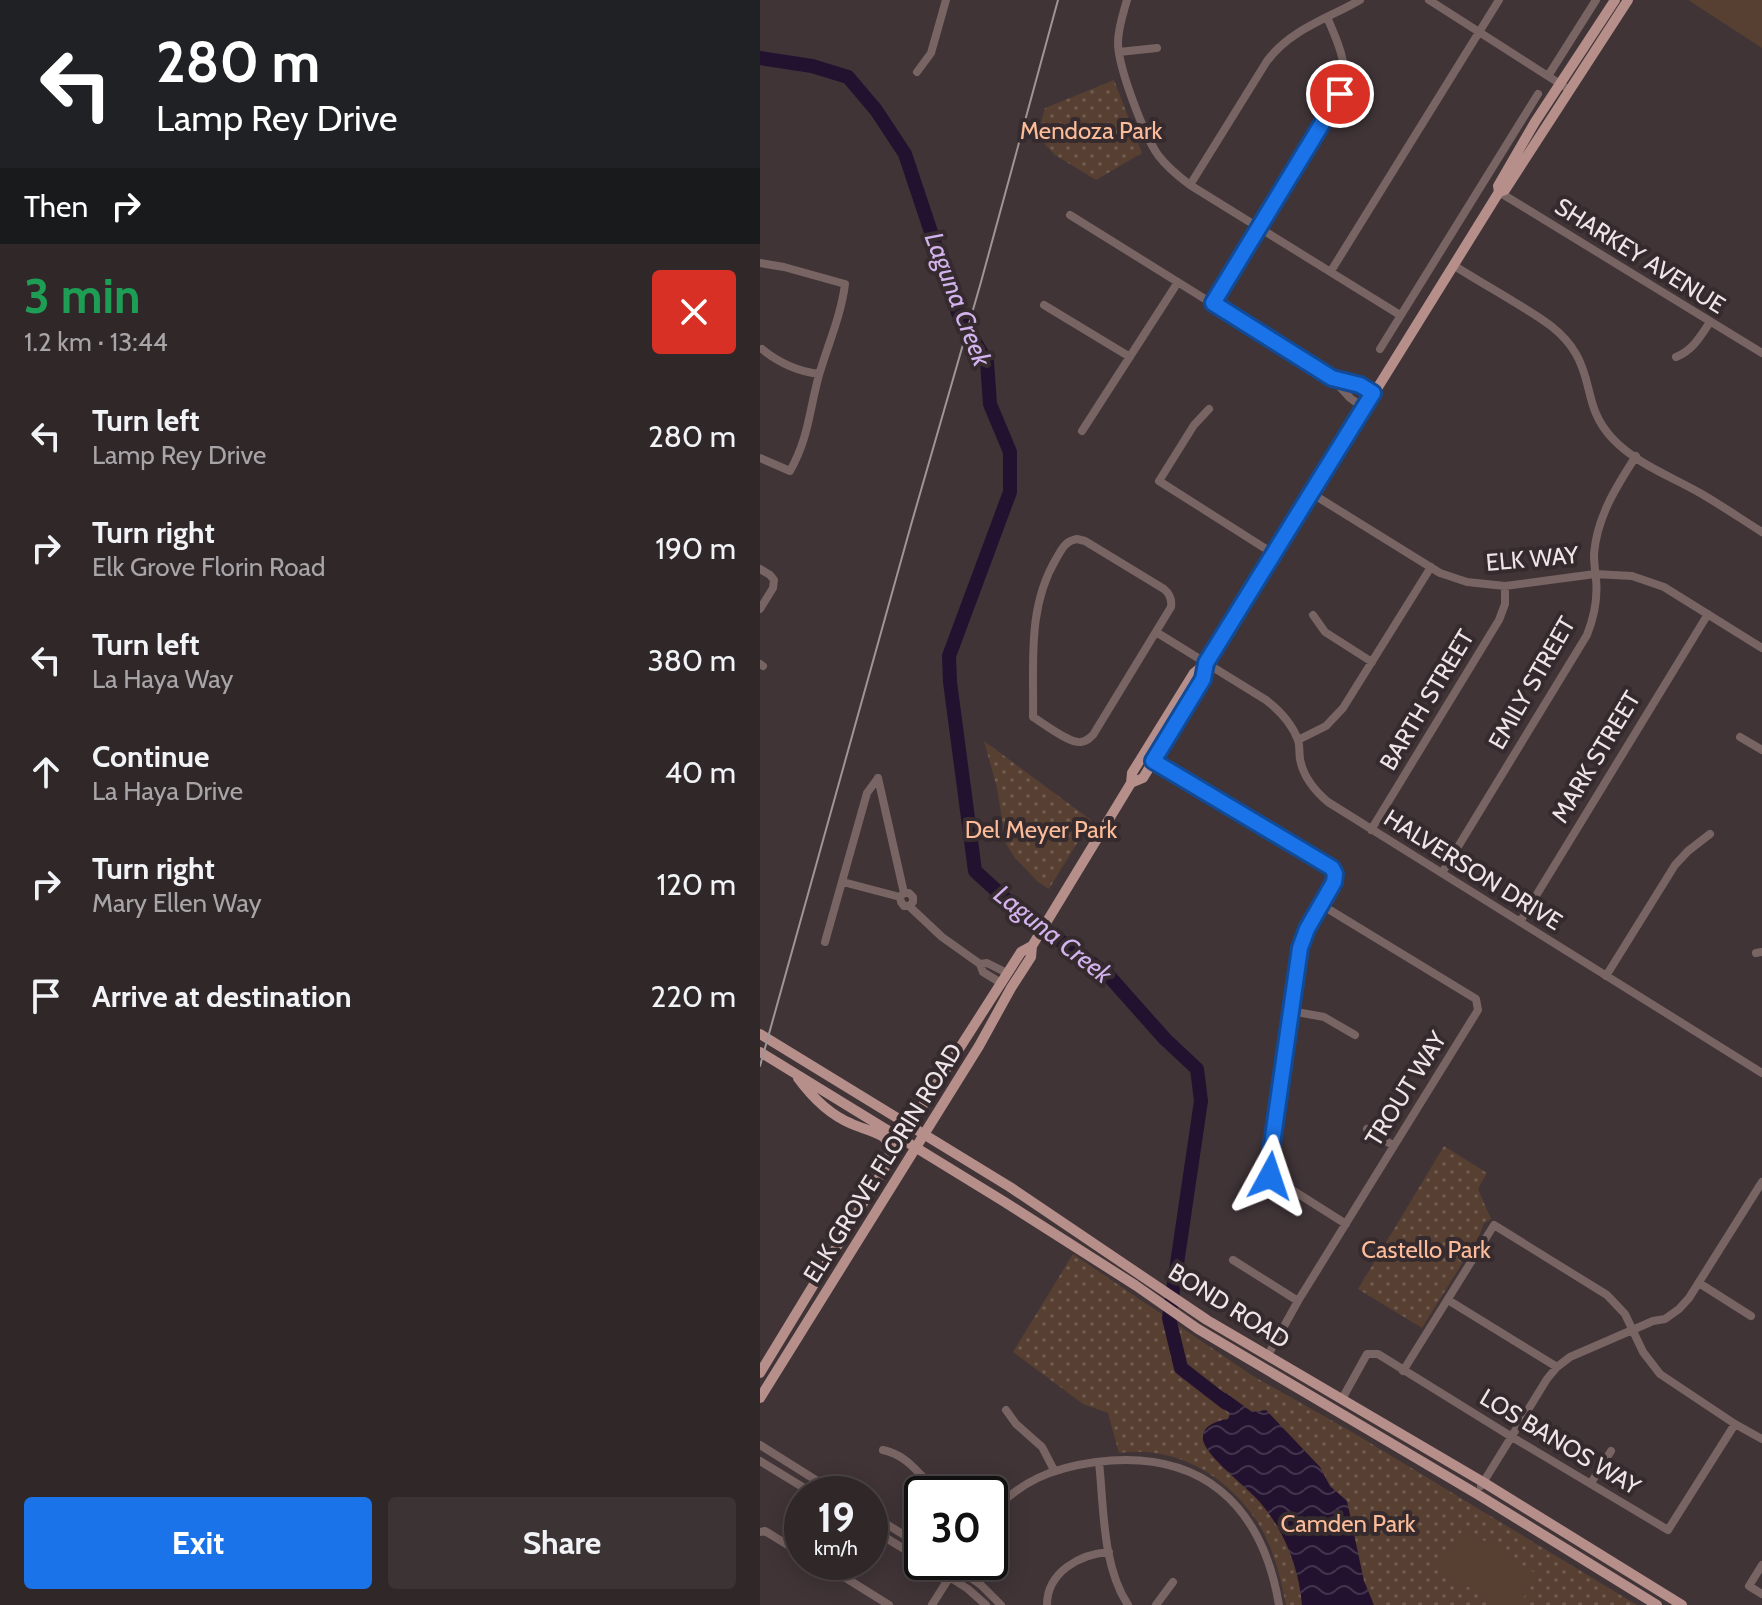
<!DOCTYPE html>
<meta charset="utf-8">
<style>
:root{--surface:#302729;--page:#3c3335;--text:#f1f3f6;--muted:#a8a5a8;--line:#4b4446;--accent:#1a73e8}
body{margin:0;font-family:Cabin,sans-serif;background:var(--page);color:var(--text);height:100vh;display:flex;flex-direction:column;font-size:30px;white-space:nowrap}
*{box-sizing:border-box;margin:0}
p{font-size:26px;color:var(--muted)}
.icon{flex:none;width:44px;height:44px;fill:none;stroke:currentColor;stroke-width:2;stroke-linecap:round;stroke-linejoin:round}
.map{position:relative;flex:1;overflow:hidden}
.drawer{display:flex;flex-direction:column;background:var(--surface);width:760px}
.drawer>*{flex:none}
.top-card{background:#202124;color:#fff;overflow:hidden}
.speed{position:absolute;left:24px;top:1476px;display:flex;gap:16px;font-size:40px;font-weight:700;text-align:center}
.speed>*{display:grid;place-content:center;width:104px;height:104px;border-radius:50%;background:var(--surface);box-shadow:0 4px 20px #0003,0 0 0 2px var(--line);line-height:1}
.speed small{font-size:20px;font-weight:400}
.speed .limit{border:4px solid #111;border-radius:12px;background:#fff;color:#111}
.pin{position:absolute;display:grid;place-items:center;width:68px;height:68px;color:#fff;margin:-34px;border:4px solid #fff;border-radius:50%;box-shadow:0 2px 8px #0007}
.me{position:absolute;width:88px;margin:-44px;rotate:5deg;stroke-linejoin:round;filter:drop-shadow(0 0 6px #0008)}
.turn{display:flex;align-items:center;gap:28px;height:168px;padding:0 24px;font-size:36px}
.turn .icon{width:104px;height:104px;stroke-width:2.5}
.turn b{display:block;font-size:56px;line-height:68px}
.then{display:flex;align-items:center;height:76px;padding:0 24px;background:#0003;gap:16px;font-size:30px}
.round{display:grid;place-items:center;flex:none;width:84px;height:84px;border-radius:8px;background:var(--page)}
.overview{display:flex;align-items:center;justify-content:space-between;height:136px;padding:0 24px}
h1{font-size:48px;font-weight:700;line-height:60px;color:#1e9e55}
.primary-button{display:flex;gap:16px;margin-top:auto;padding:16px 24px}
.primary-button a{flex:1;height:92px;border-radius:8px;background:var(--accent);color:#fff;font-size:32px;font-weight:700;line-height:92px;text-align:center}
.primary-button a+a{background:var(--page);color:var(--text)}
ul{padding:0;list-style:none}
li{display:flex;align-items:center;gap:24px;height:112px;padding:0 24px}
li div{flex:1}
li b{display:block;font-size:30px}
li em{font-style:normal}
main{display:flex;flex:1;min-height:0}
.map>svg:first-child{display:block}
.grass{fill:url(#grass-dots)}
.garden{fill:#573f32}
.water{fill:url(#water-waves)}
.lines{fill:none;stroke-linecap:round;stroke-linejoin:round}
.river{stroke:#23122f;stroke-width:14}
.minor{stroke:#786462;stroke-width:8}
.major{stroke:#b68e8a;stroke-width:10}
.rail{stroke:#9f9597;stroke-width:2}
.route-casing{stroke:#114b97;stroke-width:20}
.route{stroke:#1a73e8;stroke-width:14}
.labels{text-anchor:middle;stroke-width:8;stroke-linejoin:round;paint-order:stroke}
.park-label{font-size:24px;fill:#fcbc99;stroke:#352a2d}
.street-label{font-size:24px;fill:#ede5e7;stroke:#352a2d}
.water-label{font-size:26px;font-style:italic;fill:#d3b3ee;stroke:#352a2d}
</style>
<main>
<section class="drawer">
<div class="top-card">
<div class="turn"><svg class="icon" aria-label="left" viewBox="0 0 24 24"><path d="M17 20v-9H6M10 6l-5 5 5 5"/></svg><div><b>280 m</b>Lamp Rey Drive</div></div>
<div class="then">Then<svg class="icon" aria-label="right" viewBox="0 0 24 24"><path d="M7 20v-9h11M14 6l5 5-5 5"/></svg></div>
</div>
<div class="overview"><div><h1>3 min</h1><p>1.2 km · 13:44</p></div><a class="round" style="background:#d93025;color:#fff"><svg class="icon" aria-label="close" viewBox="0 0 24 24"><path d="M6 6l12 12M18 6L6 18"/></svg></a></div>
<ul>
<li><svg class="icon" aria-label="left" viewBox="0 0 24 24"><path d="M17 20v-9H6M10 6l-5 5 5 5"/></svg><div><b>Turn left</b><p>Lamp Rey Drive</p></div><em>280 m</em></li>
<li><svg class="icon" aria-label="right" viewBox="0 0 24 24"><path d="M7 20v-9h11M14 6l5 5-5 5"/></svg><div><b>Turn right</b><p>Elk Grove Florin Road</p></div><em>190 m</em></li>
<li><svg class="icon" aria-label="left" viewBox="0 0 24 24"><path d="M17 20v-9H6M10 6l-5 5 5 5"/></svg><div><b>Turn left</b><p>La Haya Way</p></div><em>380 m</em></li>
<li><svg class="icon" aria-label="ahead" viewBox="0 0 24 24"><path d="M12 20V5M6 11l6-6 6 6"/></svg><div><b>Continue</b><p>La Haya Drive</p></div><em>40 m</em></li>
<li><svg class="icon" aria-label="right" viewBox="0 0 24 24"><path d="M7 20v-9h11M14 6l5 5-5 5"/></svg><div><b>Turn right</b><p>Mary Ellen Way</p></div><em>120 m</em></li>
<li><svg class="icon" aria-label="arrive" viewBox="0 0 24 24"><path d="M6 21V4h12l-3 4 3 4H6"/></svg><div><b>Arrive at destination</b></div><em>220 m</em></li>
</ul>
<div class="primary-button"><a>Exit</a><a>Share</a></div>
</section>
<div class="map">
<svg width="1002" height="1605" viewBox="0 0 1002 1605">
<defs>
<pattern id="grass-dots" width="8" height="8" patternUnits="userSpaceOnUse" patternTransform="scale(2)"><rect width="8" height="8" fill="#573f32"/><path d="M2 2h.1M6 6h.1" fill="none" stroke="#6f5b50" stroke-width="1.8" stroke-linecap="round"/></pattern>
<pattern id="water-waves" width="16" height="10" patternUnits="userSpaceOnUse" patternTransform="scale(2)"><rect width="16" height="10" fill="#23122f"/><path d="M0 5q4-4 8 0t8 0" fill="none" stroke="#43344d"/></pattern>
</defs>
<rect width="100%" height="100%" fill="#403437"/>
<path class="grass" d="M354,80L382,153L336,180L295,155L277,136L285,108Z
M224,741L331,820L289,889L278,882L255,858L246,844L237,788Z
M684,1146L727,1173L718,1189L731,1219L724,1223L719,1236L662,1328L598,1289Z
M313,1254L493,1376L592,1432L877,1605H526C520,1575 512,1542 494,1517C463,1473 413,1445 359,1453L348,1413L323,1404L253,1352Z"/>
<path class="garden" d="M928,0H1002V48Z
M704,1528L778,1575L759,1605H737L678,1568Z"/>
<path class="water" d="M453,1393H466L492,1412L506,1410L560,1467L570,1486L587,1501L604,1581L614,1605H542C539,1567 523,1527 497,1499C485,1486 446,1456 443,1440C441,1426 456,1421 468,1419L470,1414L457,1402Z"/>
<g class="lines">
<path class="river" d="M0,58L52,66L88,77L116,110L145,154L198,313L227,362L230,404L250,452V492L189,656L190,682L215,871L260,912L348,975L405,1039L437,1069L441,1101L409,1318L421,1368L466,1403"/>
<path class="minor" d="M367,0C363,14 358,28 358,43C358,67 384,135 398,155C407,167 418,176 430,185L640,315
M669,0L805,87
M359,52L397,48
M157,72L171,53L186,0
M788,76L836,0
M430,185L507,61C531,29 567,19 600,0
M739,192L1002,353
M310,215L572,378L590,398L604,408
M0,263L24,267L85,284C81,316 68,344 59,375C49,411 49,437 30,471L0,458
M693,265C712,277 731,288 751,300C775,315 801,328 816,354C833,383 825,409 852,438C875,463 910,476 940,493C961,505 981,519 1002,532
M571,271L739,0
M453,303L580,94C590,65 578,43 567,17
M284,305L370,357
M2,349C19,363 37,371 59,374
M620,349L778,94
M916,357C933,350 940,337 950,322
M573,378L600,385L613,393
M449,409L434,425L399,481L514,554
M322,431L418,282
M551,493L680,573L707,582L745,586L835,574L872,576L904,587L1002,648
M317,539L325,541L404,589C410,594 412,600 411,607L333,735C328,739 328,741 321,742C310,744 283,723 273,717C274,663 267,608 296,559C302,549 305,541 317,539Z
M0,569L10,575L14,580L13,588L0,609
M553,615L565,632L612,662
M396,632L506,700C519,710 532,724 538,740C540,746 539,753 540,759C543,776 555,791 568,802L1002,1073
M0,664L3,666
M980,737L1002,750
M538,740L566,726L583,708L671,567
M393,761L572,868L575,874L574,882L547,929L540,948L509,1165L510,1176L586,1224
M118,778L144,893L140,897L141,902L144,906H149L153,902V897L149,893H144
M611,830L739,620L745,604V586
M682,873L827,635C834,617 838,598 836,579C835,571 834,563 834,554C837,517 856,487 876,456
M83,882L140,897
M149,906L182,937L220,964L223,972L241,983
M760,922L948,614
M65,942L107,793L118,778
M996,953L1002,952
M220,964L227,963L247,973
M846,976L915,865L928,851L950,834
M531,1011L564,1017L595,1035
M607,1129L634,1146
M473,1260L538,1301
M939,1283L991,1316
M688,1300L797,1367
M508,1355L538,1301L718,1010L716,999L560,904
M643,1371L734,1225L847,1295L865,1314L883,1352L900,1374L975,1424L1002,1439
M582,1399L607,1354H618L752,1437L908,1530L975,1424
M246,1410L256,1424L282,1447L294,1470
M0,1445L78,1494
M123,1450C153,1457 158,1478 183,1494
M0,1461L54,1494
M339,1462C344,1508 342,1565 368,1605
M831,1483L851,1451
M721,1486L787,1379L797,1367L810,1357L893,1321L905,1319L919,1309L929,1298L1002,1182
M110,1514L162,1546
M230,1515C260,1481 292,1468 336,1462C441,1449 502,1504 519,1605
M110,1528L162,1560
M0,1532L5,1531L31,1547L42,1552
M60,1562L129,1605
M166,1562L208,1589L226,1605
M188,1562L221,1585L241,1605
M1002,1565L989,1586L1002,1594
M172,1605L199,1562
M287,1605C287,1572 320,1554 349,1552
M396,1605L413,1582"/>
<path class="major" d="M739,192L745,190L868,0
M371,783L383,778L443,679L446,663
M0,1034L250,1187L447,1320L723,1482L922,1605
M0,1052L243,1201L375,1285L438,1329L717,1494L897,1605
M38,1078C52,1097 70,1115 92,1124C101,1128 114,1131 122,1136C130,1142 130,1151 130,1160
M0,1373L158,1113L261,952L272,946
M0,1398L219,1046L251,988L271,957L272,946L371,783L372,773L434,673L446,663L453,653L739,192L738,186L775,122L855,0"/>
<path class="rail" d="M0,1066L151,525L221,282L298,0"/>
</g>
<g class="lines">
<defs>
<path id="route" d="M510,1176L509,1165L540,948L547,929L574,882L575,874L572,868L393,761L443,679L446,663L613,393L600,385L572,378L453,303L580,94"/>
</defs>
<use href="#route" class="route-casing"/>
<use href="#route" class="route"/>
</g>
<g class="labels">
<g class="park-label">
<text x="331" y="139">Mendoza Park</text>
<text x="281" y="838">Del Meyer Park</text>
<text x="666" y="1258">Castello Park</text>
<text x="588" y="1532">Camden Park</text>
</g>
<g class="street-label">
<text transform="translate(880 256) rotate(32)" y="8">SHARKEY AVENUE</text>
<text transform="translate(772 559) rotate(-5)" y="8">ELK WAY</text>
<text transform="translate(772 683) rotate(-60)" y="8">EMILY STREET</text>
<text transform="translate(667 700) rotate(-59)" y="8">BARTH STREET</text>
<text transform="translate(836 757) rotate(-59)" y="8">MARK STREET</text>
<text transform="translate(713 870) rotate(32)" y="8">HALVERSON DRIVE</text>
<text transform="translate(646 1089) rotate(-58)" y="8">TROUT WAY</text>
<text transform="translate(123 1163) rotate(-58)" y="8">ELK GROVE FLORIN ROAD</text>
<text transform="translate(469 1306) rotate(32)" y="8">BOND ROAD</text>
<text transform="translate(800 1442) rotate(31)" y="8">LOS BANOS WAY</text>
</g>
<g class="water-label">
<text transform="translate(198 299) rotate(69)" y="9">Laguna Creek</text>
<text transform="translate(293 934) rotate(38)" y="9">Laguna Creek</text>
</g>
</g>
</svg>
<div class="speed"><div>19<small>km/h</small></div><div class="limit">30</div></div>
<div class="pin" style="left:580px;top:94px;background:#d93025"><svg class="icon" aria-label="arrive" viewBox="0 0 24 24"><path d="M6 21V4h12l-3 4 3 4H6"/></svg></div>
<svg class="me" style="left:510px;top:1176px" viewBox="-20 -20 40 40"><path d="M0-17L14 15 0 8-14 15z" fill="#1a73e8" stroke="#fff" stroke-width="4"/></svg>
</div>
</main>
